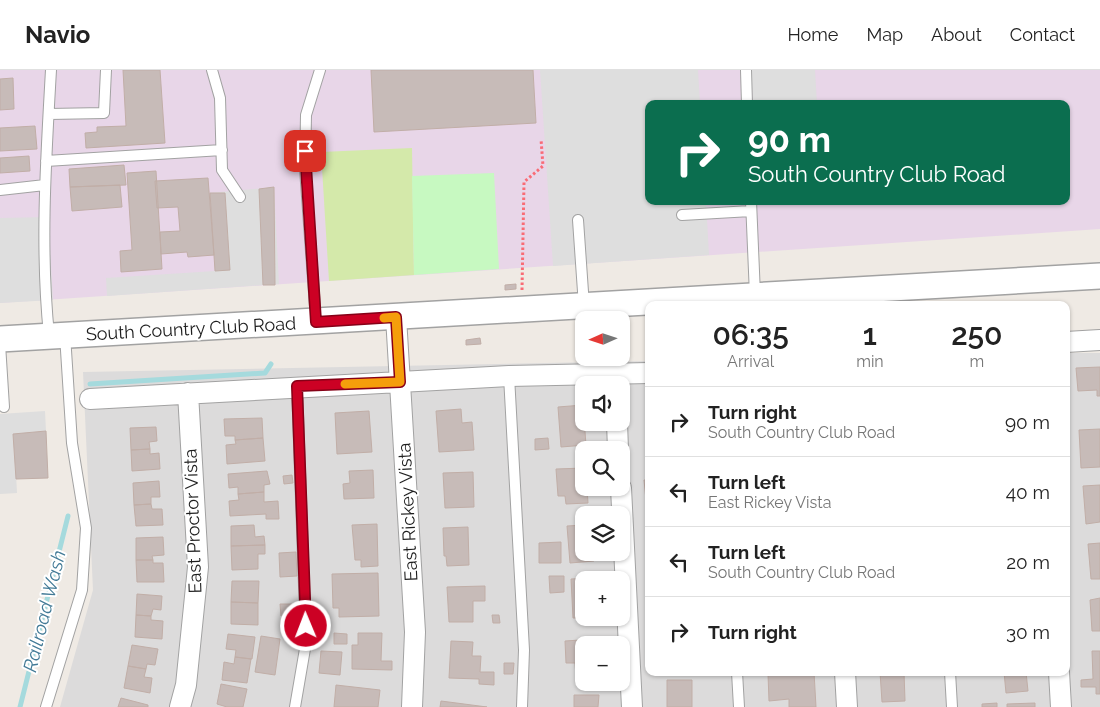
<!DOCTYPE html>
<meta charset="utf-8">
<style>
:root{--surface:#fff;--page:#f6f6f6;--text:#222;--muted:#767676;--line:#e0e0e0}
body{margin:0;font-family:Raleway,sans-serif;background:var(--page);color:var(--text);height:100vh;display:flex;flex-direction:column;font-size:19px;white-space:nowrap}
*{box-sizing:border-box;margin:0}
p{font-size:16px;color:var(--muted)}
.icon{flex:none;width:28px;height:28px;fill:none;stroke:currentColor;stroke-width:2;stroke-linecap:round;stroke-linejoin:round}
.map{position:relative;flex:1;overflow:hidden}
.panel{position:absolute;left:645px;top:231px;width:425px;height:375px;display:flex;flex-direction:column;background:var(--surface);border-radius:10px;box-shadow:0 1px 4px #0004}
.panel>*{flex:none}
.hud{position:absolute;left:645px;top:30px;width:425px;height:105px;border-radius:10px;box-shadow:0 1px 4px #0004;background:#0b6e4f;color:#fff;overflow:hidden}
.needle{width:32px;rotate:267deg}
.buttons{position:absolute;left:575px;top:241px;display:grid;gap:10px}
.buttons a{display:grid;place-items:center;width:55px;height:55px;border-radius:10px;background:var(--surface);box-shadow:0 1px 4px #0004;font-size:25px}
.pin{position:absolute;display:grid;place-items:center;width:42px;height:42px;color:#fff;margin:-21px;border-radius:10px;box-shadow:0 2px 8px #0006}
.me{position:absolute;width:55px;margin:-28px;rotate:359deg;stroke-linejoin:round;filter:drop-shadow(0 0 4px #0008)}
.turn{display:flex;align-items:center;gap:18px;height:105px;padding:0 20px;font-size:22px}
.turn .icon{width:65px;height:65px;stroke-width:2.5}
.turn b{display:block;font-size:35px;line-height:42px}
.eta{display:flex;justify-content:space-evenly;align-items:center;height:85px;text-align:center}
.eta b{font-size:30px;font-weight:600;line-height:35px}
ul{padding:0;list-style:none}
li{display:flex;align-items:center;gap:15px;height:70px;padding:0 20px;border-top:1px solid var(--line)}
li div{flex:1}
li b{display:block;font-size:19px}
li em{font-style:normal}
header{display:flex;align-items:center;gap:30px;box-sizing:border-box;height:70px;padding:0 25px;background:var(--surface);border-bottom:1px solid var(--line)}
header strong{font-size:24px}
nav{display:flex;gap:28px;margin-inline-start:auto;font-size:18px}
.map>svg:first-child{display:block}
.residential{fill:#dcdbdb;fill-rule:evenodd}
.industrial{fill:#e8d6e8;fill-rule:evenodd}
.grass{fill:#d4e9aa}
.park{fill:#c7f9c1}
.parking{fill:#dedede}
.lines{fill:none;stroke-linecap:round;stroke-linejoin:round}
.stream{stroke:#a5dadd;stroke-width:5}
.building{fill:#c7bbb8;stroke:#c1aea7}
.service-casing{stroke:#a2a2a2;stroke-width:12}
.minor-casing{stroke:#a2a2a2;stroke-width:22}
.tertiary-casing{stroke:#a2a2a2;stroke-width:28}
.path{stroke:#f96b75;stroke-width:3;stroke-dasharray:2.5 2.5;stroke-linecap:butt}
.service{stroke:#fff;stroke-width:10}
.minor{stroke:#fff;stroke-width:20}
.tertiary{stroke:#fff;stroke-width:25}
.route-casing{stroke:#850117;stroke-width:12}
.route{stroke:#cc0124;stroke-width:9}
.slow{stroke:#f59e0b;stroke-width:9}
.labels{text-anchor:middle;stroke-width:4;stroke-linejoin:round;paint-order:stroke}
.street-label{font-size:18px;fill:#1e1e1e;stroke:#fff}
.water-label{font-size:19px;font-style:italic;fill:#427a96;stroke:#fff}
</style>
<header>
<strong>Navio</strong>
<nav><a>Home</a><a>Map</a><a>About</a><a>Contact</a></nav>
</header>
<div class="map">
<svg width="1100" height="637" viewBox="0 0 1100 637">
<rect width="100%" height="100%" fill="#efeae4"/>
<path class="residential" d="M1066,283H1100V637H60L93,520L83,302L649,291V602H1066ZM584,315H621V352H584ZM584,380H621V418H584ZM584,445H621V482H584ZM584,510H621V548H584ZM584,575H621V612H584Z"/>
<path class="industrial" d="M0,0H1100V159L0,233ZM649,34H1066V131H649Z"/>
<path class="grass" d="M412,78L414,205L329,211L321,82Z"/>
<path class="park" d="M494,103L499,199L414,205L412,106Z"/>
<path class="parking" d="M540,0H698L700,34H649V131H706L709,185L553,196Z
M751,0H815L817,34H753Z
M274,117L279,214L107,226L106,208L215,201L210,123Z
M48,147L53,230L0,233V148Z
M45,341L46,361L14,364L17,423L0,424V344Z"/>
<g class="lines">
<path class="stream" d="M90,314L265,303L271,294
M20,637L68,446"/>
</g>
<path class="building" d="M123,0H160L165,73L86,78L85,63L97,62V57L126,56Z
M371,0H533L536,53L374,62Z
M13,8L14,39L0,40V9Z
M35,56L37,79L0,81V58Z
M29,86L30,101L0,103V88Z
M124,95L126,115L70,117L69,99Z
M156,101L162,199L121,202L120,181L132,180L127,103Z
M208,108L214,185L188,187L187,182L161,184L160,162L180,161L178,137L157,138L155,111Z
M120,115L122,137L72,141L70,117Z
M274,117L275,215H263L259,119Z
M210,123H225L230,200L215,201Z
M516,214V219L505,220V215Z
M480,268L481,274L466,275V270Z
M1100,297V326H1097V320L1078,321L1076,298Z
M583,335L586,375L561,377L558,337Z
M461,339L462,353L472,352L474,380L439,382L436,341Z
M369,341L372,382L337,384L335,343Z
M262,348L263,368L235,370V366H225L224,349Z
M156,357L157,371L149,372L150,379L131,380L130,358Z
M1100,359V397L1081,398L1079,360Z
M46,361L48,408L16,409L13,364Z
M263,368L265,391L227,394L226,375L236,374L235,370Z
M548,368L549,379L535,380V369Z
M150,379V384L159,383L160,399L132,401L131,380Z
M584,398V418H587L588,433L566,434L565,426H558L556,399Z
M373,400L374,428L344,429L343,414L350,413L349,401Z
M267,401L270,414L264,415V422L238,424V417L229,418L228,404Z
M473,402L474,437L445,438L443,403Z
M292,405L293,413L284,414L283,406Z
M644,410H649V429L646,430Z
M159,411L160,427H151V434L134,435L133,413Z
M1100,415V452L1086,454L1083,416Z
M264,422V432L278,431L279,449H266V444L230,446L229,431L239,430L238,424Z
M151,434L152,439H162L163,455L136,456L134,435Z
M377,454L378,496L361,497V490H355L352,455Z
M254,455L255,467L264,466L265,475L231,476V456Z
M584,455V482H593L594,491L570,493L567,456Z
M468,457L469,495L447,496L446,486H444L443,458Z
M163,467L164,485L152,486L153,490H136V468Z
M561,472V493H539V473Z
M1100,473V509H1091L1088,474Z
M265,475V484H258V499L232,500L231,476Z
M296,482L297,506L280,507L279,483Z
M136,490H153V493H163L164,512H137Z
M378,503L379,546L339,547V538H333L332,504Z
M549,506H564V522L550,523Z
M591,508V510H584V548H591H573L571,509Z
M232,511H259L258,533L231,532Z
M485,516V531H473V552H449L447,517Z
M137,524L162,526L161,540L153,539L151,546L136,545Z
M1100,528V561H1092L1090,530Z
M231,532L258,533V555L231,554Z
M280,534H292L293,545L281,546Z
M136,545L151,546V550L163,551L162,569L135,567Z
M492,545H499L500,553H493Z
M334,563L347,564V574H334Z
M358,563H382L381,591H392V600L352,599V575H358Z
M228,564L255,567L252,589L235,587L236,580L226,579Z
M261,566L280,569L275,605L255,602Z
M595,569V575H584V606H576L575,593H566L565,571Z
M451,571L473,572L472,586H481L480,602H494V615L479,614V609L449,608Z
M132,575L158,579L155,595L147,594L146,599L128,596Z
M321,581L342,582L340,605L319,603Z
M1092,581H1100V624H1096V617H1081V610L1093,609Z
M235,587L251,589L247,613L222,610L224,592L234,594Z
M504,593H514L513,604H504Z
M128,596L146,599L144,607L152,608L150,623L124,618Z
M814,602L816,637H789V629L769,631L768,604Z
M880,602H904L905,631L882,632Z
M1004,602H1026L1028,621L1006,623Z
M667,610H692V637H667Z
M221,614L247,619L243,637H227L217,634Z
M336,615L380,620L378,637H334Z
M574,625H599L598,637H574Z
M121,628L148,635V637H118Z
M441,631L487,637H440Z
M997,633V637H982V634Z
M1035,633V637H1007V634Z"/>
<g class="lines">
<defs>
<path id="service" d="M212,0L220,28L222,100L240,127
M746,0L747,34
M49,44L104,43L106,0
M46,91L222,80
M0,120L45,115
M751,131L755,225
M682,145L751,141
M578,150L584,236
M316,251L305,99L306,45L320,0
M49,265C40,177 46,88 51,0
M0,274L4,337
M509,306L524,580L522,637
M737,602L739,637
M950,602L952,637
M46,637L82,520L86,458L72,373L65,265
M295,637L306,573L297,316"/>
<path id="minor" d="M396,247L415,562L412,637
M1066,272L1100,270
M90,329L509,306L649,303
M617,352L618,380
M621,418L632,637
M845,602L847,637
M1059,602L1061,637
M180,637L186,615L198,497L188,323"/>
<path id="tertiary" d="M0,269L1100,206"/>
</defs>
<use href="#service" class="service-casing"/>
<use href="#minor" class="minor-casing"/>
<use href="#tertiary" class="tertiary-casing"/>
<path class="path" d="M522,220L524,112L543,96L541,69"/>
<use href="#service" class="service"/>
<use href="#minor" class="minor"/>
<use href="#tertiary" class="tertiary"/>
</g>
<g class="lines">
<defs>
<path id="route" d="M305,81L316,252L396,247L400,312L297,316L306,556"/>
</defs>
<use href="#route" class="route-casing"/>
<use href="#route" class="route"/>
<path class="slow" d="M345,314L400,312L396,247L384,248"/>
</g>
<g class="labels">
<g class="street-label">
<text transform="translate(191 259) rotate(-3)" y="6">South Country Club Road</text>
<text transform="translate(408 442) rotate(-93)" y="6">East Rickey Vista</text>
<text transform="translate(193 451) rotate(-92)" y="6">East Proctor Vista</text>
</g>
<g class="water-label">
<text transform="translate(44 541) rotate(-76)" y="7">Railroad Wash</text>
</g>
</g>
</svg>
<div class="buttons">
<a><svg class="needle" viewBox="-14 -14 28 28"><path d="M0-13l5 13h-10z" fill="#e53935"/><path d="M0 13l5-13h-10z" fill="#767676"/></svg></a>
<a><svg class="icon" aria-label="sound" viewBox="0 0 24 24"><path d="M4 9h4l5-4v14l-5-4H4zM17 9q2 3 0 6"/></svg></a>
<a><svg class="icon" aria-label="search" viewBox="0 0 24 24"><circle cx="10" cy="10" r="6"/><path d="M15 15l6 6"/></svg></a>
<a><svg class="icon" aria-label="layers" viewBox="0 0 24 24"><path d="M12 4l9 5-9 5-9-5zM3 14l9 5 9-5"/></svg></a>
<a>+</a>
<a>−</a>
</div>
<div class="pin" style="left:305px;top:81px;background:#d93025"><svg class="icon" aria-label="arrive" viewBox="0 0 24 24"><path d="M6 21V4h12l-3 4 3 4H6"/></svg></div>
<svg class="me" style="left:306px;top:556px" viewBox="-20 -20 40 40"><circle r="17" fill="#cc0124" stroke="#fff" stroke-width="3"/><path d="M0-11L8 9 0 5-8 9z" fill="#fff"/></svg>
<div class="hud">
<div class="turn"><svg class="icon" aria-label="right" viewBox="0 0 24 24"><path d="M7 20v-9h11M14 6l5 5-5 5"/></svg><div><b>90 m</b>South Country Club Road</div></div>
</div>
<section class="panel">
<div class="eta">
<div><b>06:35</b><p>Arrival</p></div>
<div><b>1</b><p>min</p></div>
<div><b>250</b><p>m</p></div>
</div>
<ul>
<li><svg class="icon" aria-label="right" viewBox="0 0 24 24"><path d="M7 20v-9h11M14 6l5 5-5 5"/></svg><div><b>Turn right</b><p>South Country Club Road</p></div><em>90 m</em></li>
<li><svg class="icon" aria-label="left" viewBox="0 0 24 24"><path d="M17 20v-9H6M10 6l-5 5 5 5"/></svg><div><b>Turn left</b><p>East Rickey Vista</p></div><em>40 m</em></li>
<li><svg class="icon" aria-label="left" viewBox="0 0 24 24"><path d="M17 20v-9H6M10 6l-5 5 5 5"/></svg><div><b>Turn left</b><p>South Country Club Road</p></div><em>20 m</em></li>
<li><svg class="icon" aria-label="right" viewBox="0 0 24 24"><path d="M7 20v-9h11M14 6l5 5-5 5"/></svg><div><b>Turn right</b></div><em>30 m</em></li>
</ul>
</section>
</div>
